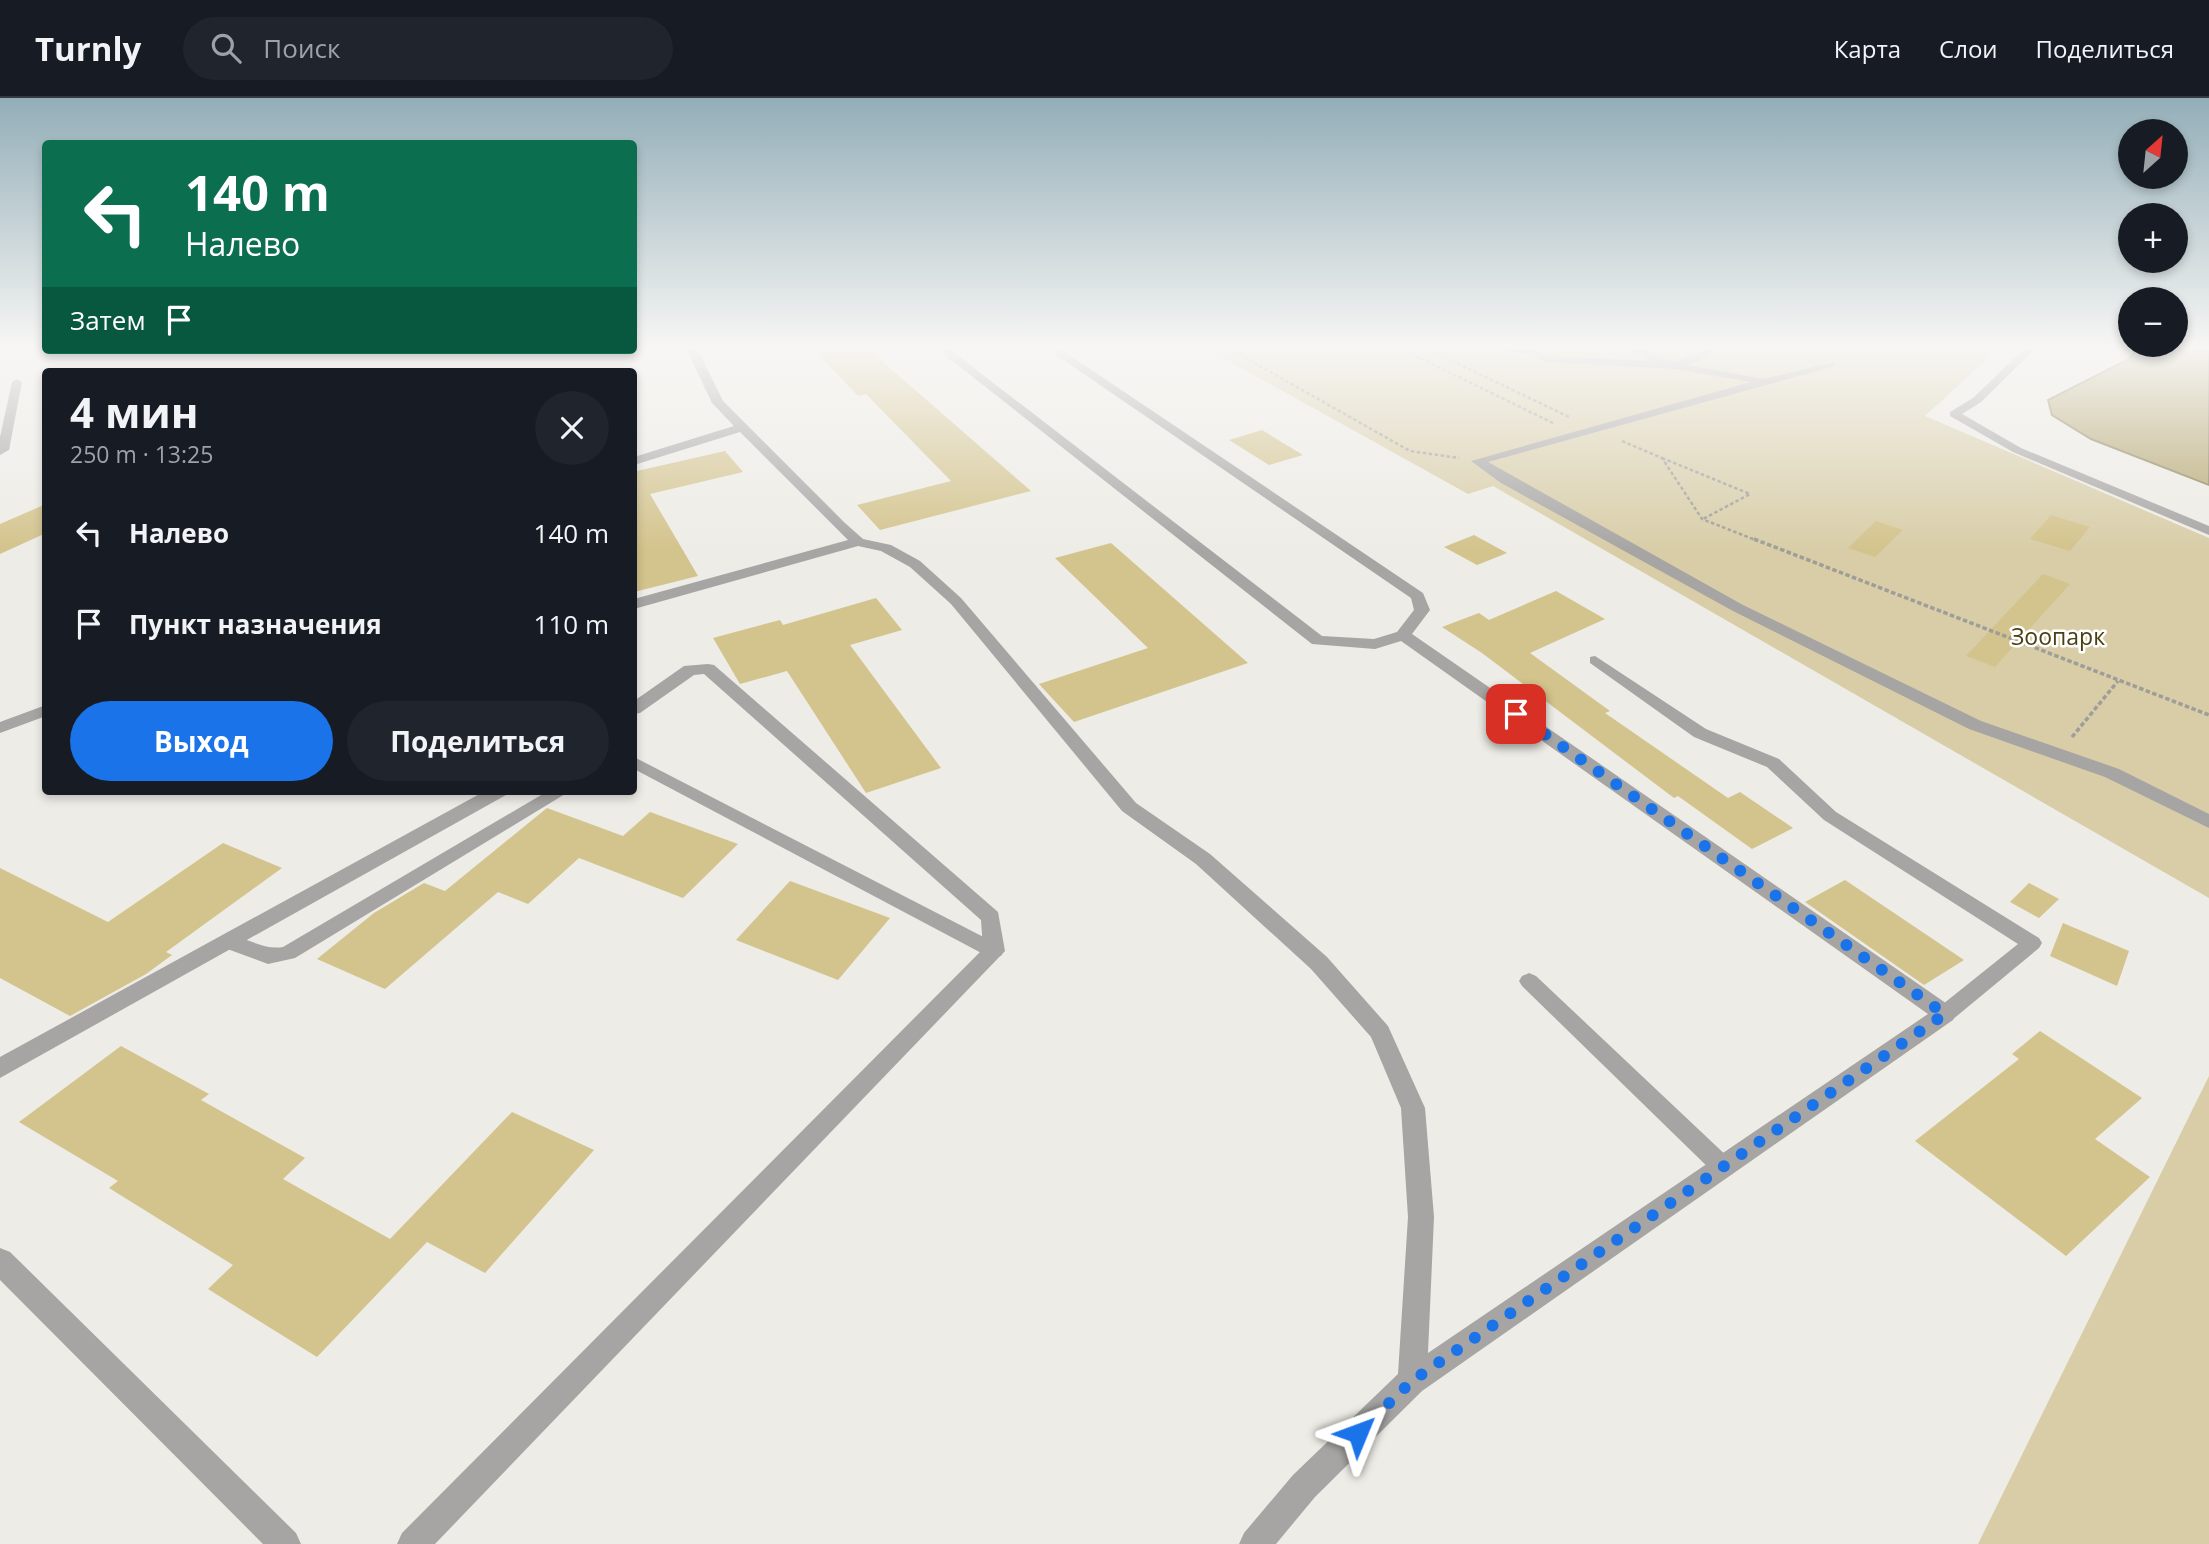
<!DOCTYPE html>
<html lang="ru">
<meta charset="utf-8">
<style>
:root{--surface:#171b24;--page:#20242c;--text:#f1f3f6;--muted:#9ea1a6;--line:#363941;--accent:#1a73e8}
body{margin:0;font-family:"Open Sans",sans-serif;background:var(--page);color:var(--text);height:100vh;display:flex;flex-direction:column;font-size:26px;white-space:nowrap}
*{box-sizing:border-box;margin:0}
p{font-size:23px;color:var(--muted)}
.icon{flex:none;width:38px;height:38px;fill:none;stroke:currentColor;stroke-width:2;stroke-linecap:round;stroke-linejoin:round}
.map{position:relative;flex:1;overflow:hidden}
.side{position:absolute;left:42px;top:270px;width:595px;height:427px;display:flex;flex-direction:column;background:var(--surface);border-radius:7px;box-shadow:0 4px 10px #0003}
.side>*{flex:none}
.hud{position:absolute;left:42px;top:42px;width:595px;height:214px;border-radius:7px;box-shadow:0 4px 10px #0003;background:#0b6e4f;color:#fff;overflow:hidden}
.needle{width:46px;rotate:27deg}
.controls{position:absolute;left:2118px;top:21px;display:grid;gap:14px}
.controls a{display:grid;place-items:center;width:70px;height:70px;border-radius:50%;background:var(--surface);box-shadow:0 4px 10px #0003;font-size:35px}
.pin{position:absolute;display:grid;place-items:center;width:60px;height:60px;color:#fff;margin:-30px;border-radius:14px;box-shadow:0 4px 10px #0006}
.me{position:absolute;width:77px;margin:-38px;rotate:46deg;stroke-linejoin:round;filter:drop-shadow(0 0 5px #0008)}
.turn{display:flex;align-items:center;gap:24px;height:147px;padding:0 28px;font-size:32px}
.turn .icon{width:91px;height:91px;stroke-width:2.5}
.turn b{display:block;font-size:49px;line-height:60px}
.then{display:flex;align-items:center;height:66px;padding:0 28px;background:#0003;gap:14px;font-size:26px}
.round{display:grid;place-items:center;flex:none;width:74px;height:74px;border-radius:37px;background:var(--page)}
.summary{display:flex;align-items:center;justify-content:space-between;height:119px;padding:0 28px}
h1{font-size:42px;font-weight:700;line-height:52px}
.button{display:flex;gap:14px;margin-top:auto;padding:14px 28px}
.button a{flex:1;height:80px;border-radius:42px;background:var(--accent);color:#fff;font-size:28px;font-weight:700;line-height:80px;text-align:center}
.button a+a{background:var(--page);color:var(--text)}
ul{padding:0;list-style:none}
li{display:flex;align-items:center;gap:21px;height:91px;padding:0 28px}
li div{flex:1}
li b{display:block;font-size:26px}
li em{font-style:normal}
header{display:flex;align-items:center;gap:42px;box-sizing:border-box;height:98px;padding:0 35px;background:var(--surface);border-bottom:2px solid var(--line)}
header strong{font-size:33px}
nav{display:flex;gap:38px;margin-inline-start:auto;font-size:24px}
.search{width:490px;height:63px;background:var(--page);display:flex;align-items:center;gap:18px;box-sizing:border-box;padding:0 24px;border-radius:38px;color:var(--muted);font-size:26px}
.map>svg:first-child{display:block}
.green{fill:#d8cda7}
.water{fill:#b4a56f;stroke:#8a8059;stroke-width:2}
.building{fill:#d3c38c}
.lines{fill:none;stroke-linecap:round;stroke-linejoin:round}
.path-far1{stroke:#9e9d98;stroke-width:2.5;stroke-dasharray:3.5 2.5;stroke-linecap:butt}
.path{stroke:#9e9d98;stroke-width:3.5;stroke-dasharray:4.5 2.5;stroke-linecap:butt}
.service{fill:#a6a5a3;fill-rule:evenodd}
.minor{fill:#a6a5a3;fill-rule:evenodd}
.route{stroke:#1a73e8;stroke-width:12;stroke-dasharray:0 21.6}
.labels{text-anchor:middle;stroke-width:5;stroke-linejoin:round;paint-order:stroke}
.park-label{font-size:23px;fill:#4a3e13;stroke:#fff}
</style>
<header>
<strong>Turnly</strong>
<div class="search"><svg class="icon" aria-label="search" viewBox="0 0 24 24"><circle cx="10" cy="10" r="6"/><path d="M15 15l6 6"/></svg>Поиск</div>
<nav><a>Карта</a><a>Слои</a><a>Поделиться</a></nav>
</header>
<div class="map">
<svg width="2209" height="1446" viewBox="0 0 2209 1446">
<rect width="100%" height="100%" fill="#edece6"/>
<path class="green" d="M1205,250H1999L1925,318L2209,440V800L1493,388L1468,396Z
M2209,978V1446H1978Z"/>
<path class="water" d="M2137,250H2209V387L2091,341L2052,317L2048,302L2129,261Z"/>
<path class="building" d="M812,250H867L1031,393L880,432L857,407L951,383L866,296L858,298Z
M1262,332L1303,357L1269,367L1229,342Z
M725,353L743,374L650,396L698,478L634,494V369L637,373Z
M46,406V435L0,456V426Z
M2051,417L2090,429L2070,453L2030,441Z
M1876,423L1903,432L1875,459L1848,450Z
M1474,437L1507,455L1477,467L1444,449Z
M1111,445L1248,565L1074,624L1039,586L1148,550L1055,460Z
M2043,476L2070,486L1995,569L1966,558Z
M1556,493L1605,521L1530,555L1610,613L1605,615L1728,700L1740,694L1793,730L1752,751L1678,698L1674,700L1482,555L1442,529L1479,515L1489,522Z
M876,500L902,532L850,547L941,670L866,695L787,573L740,586L713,540L780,522L783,527Z
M547,710L623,738L650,714L738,746L683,800L579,760L528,806L498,794L385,891L317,861L374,815L424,785L445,793Z
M223,745L282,770L166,854L172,857L146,876L70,918L0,880V770L108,824Z
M1845,782L1964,862L1924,887L1805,804Z
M790,783L890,820L838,882L736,842Z
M2029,785L2059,801L2039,820L2010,804Z
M2063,825L2129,853L2117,888L2050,858Z
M2040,933L2142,1000L2095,1041L2150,1079L2066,1158L1915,1043L2019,961L2012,956Z
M121,948L209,996L201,1002L305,1060L283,1081L390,1141L512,1014L594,1052L485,1175L427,1144L317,1259L208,1191L233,1167L109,1090L118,1083L19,1024Z"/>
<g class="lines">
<path class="path-far1" d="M1228,250L1410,353L1459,360
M1399,250L1553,325
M1425,250L1569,319
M1622,343L1662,360L1702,421L1758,443
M1662,360L1750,396L1703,421"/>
<path class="path" d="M1754,441L2209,617
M2072,639L2118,583"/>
<path class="service" d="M2025,250H2036L1981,304L1962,316L2021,350L2209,428V437L2013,354L1950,318V314L1973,300Z
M17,281L22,284L9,352L0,357V339L12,284Z
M1595,558L1706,631L1779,661L1836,714L2039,840L2042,845L2039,850L1952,922L1945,924L1938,922L1935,916L1938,910L2018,846L1824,722L1767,669L1694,639L1590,565V559Z
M634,659L1001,848L1004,853L1001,858H987L634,671Z
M548,693H570L295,860L268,866L222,849L219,844L222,839C240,833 259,853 283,849Z
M1529,875L1536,878L1731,1062L1735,1069L1731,1076L1723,1079L1715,1076L1522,888L1519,883L1522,878Z"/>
<path class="minor" d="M686,250H697L723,303L845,425L863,441L891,447L920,463L961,500L1136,705L1210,756L1327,859L1388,928L1425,1010L1434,1119L1428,1255L1928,916L1401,543L1375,551L1312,546L936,250H948L1322,538L1374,541L1397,534L1414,512L1411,500L1046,250H1059L1423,495L1430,512L1412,536L1953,910L1956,916L1953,922L1422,1293L1315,1399L1276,1446H1239L1244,1435L1293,1377L1398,1276L1408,1119L1401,1010L1371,939L1311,871L1196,766L1122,713L951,506L910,469L881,453L858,448L634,511V501L848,442L740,334L634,367V359L734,328L712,305Z
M1487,250H1530L1548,258L1653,263L1624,250H1639L1675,264L1701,254L1699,250H1710L1712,257L1688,267L1763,281L1835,264V268L1488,364L1743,507L1981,623L2119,671L2209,716V730L2105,679L1969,631L1733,513L1501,385L1471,363L1751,284L1675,271L1546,264L1526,256Z
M708,566L714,567L998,814L1005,853L435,1446H397L402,1435L983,851L981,822L704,576L694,577L640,615L634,616V603L684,568Z
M46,607V618L0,635V624Z
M485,693H508L506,697L0,980V959Z
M0,1150L10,1154L296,1435L301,1446H263L0,1182Z"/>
</g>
<linearGradient id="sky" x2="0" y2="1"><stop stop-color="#93aeb8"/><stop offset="0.55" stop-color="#f7f6f4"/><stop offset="1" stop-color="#f7f6f4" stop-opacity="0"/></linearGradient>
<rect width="2209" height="453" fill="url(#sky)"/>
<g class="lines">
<path class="route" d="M1358,1335L1412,1283L1945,916L1516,616"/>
</g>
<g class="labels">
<g class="park-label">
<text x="2058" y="547">Зоопарк</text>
</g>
</g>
</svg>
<div class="controls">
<a><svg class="needle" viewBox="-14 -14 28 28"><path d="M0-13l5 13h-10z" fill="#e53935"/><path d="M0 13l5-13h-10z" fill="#9ea1a6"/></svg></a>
<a>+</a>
<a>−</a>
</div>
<div class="pin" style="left:1516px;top:616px;background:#d93025"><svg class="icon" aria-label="arrive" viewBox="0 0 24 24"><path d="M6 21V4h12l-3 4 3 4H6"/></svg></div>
<svg class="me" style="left:1358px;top:1335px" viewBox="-20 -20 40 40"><path d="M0-17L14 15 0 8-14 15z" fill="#1a73e8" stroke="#fff" stroke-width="4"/></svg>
<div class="hud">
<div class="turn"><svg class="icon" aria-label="left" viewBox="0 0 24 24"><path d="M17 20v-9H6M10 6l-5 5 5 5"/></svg><div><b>140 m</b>Налево</div></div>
<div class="then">Затем<svg class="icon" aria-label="arrive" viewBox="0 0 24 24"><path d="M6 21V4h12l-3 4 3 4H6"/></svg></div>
</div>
<section class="side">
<div class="summary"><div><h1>4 мин</h1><p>250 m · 13:25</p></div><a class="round"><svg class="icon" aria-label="close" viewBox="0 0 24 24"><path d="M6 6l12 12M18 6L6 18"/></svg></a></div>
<ul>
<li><svg class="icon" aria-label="left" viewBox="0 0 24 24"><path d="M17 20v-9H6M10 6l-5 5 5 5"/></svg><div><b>Налево</b></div><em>140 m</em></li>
<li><svg class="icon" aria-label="arrive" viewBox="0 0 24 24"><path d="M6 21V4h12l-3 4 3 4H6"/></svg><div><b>Пункт назначения</b></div><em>110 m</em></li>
</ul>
<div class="button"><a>Выход</a><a>Поделиться</a></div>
</section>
</div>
